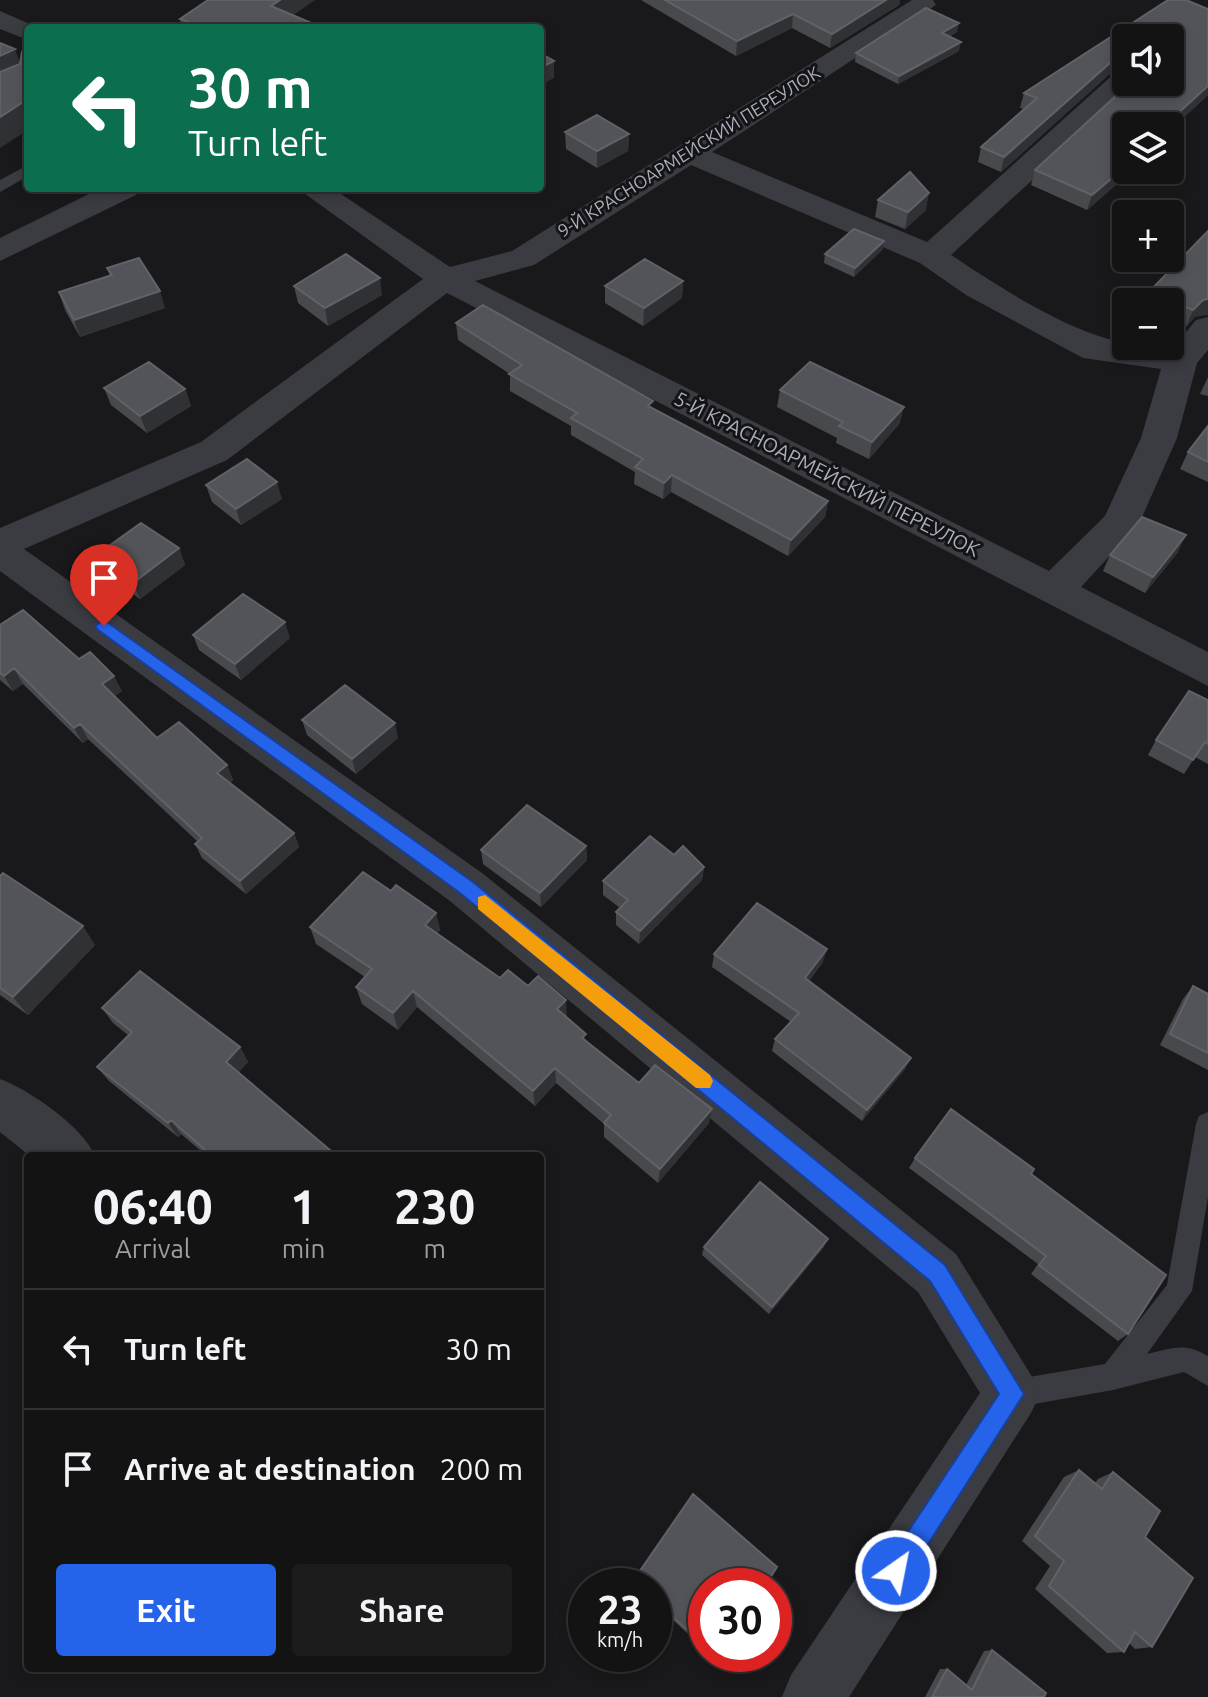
<!DOCTYPE html>
<meta charset="utf-8">
<style>
:root{--surface:#131314;--page:#1c1c1d;--text:#f1f3f6;--muted:#9d9ea0;--line:#323234;--accent:#2563eb}
body{margin:0;font-family:Ubuntu,sans-serif;background:var(--page);color:var(--text);height:100vh;display:flex;flex-direction:column;font-size:30px;white-space:nowrap}
*{box-sizing:border-box;margin:0}
p{font-size:26px;color:var(--muted)}
.icon{flex:none;width:44px;height:44px;fill:none;stroke:currentColor;stroke-width:2;stroke-linecap:round;stroke-linejoin:round}
.map{position:relative;flex:1;overflow:hidden}
.sheet{position:absolute;left:24px;top:1152px;width:520px;height:520px;display:flex;flex-direction:column;background:var(--surface);border-radius:8px;box-shadow:0 4px 12px #0003,0 0 0 2px var(--line)}
.sheet>*{flex:none}
.top-card{position:absolute;left:24px;top:24px;width:520px;height:168px;border-radius:8px;box-shadow:0 4px 12px #0003,0 0 0 2px var(--line);background:#0b6e4f;color:#fff;overflow:hidden}
.fabs{position:absolute;left:1112px;top:24px;display:grid;gap:16px}
.fabs a{display:grid;place-items:center;width:72px;height:72px;border-radius:8px;background:var(--surface);box-shadow:0 4px 12px #0003,0 0 0 2px var(--line);font-size:40px}
.speed{position:absolute;left:568px;top:1568px;display:flex;gap:16px;font-size:40px;font-weight:700;text-align:center}
.speed>*{display:grid;place-content:center;width:104px;height:104px;border-radius:50%;background:var(--surface);box-shadow:0 4px 12px #0003,0 0 0 2px var(--line);line-height:1}
.speed small{font-size:20px;font-weight:400}
.speed .limit{border:12px solid #d22;background:#fff;color:#111}
.pin{position:absolute;display:grid;place-items:center;width:68px;height:68px;color:#fff;margin:-82px -34px;border-radius:50% 50% 50% 0;rotate:-45deg;box-shadow:0 0 8px #0007}
.pin .icon{rotate:45deg}
.me{position:absolute;width:88px;margin:-44px;rotate:33deg;stroke-linejoin:round;filter:drop-shadow(0 0 6px #0008)}
.turn{display:flex;align-items:center;gap:28px;height:168px;padding:0 32px;font-size:36px}
.turn .icon{width:104px;height:104px;stroke-width:2.5}
.turn b{display:block;font-size:56px;line-height:68px}
.eta{display:flex;justify-content:space-evenly;align-items:center;height:136px;text-align:center}
.eta b{font-size:48px;font-weight:700;line-height:56px}
.primary-button{display:flex;gap:16px;margin-top:auto;padding:16px 32px}
.primary-button a{flex:1;height:92px;border-radius:8px;background:var(--accent);color:#fff;font-size:32px;font-weight:700;line-height:92px;text-align:center}
.primary-button a+a{background:var(--page);color:var(--text)}
ul{padding:0;list-style:none}
li{display:flex;align-items:center;gap:24px;height:120px;padding:0 32px;border-top:2px solid var(--line)}
li div{flex:1}
li b{display:block;font-size:30px}
li em{font-style:normal}
.map>svg:first-child{display:block}
.lines{fill:none;stroke-linecap:round;stroke-linejoin:round}
.lane{fill:#3b3c42;fill-rule:evenodd}
.street{fill:#3b3c42;fill-rule:evenodd}
.wall{fill:#47494d}
.shaded-wall{fill:#303134}
.building{fill:#525459;stroke:#606268;stroke-width:2}
.route{fill:#2563eb;stroke:#184099;stroke-width:2}
.slow{fill:#f59e0b}
.labels{text-anchor:middle;stroke-width:6;stroke-linejoin:round;paint-order:stroke}
.far-street-label{font-size:18px;fill:#abaebb;stroke:#141416}
.street-label{font-size:20px;fill:#abaebb;stroke:#141416}
</style>
<div class="map">
<svg width="1208" height="1697" viewBox="0 0 1208 1697">
<rect width="100%" height="100%" fill="#19191b"/>
<g class="lines">
<path class="lane" d="M28,165V176L0,192V180Z
M1208,1112V1197L1192,1291L1147,1354C1172,1348 1185,1342 1208,1356V1386L1184,1372L1113,1390L1012,1408L1002,1404L998,1394L1002,1384L1012,1380L1105,1364L1167,1285L1196,1124L1199,1116Z"/>
<path class="street" d="M912,0H933L936,5L712,152L927,242L1116,72L1126,69V82L1136,84L951,255C995,284 1075,337 1126,342V346L1173,348L1196,320L1208,317V350L1197,363L1177,438L1139,524L1081,587L1208,652V686L447,293L227,460L24,549L482,873L956,1254L1031,1375L1040,1394L1031,1413L849,1697H782L791,1675L980,1393L918,1292L450,901L0,571V528L201,442L423,279L297,188H332L450,267L512,251ZM691,165L920,263L966,295L1083,358L1161,369L1141,438L1105,516L1049,571L475,281L534,265Z
M0,11L39,28H28V40L0,29Z
M101,188H140L136,195L0,261V238Z
M0,1079C30,1090 83,1127 95,1156H30L0,1132Z"/>
</g>
<path class="wall" d="M641,0H900L899,5L830,48L792,28L736,56Z
M1168,0H1186L1208,9V95L1170,130V126H1126V170H1133L1087,210L1031,185L1035,170L1131,82H1170V38H1126V67L1114,70L1001,172L978,162L981,147L1024,109L1020,108L1024,93Z
M293,15L323,28H182L180,19Z
M957,32L949,37L959,51L898,84L855,62L856,53Z
M565,132L629,134L628,151L597,168L566,149Z
M878,200L926,210L905,229L875,217Z
M1208,231L1195,317L1186,327L1170,320V302H1145L1149,292Z
M884,241L882,250L854,277L824,263L825,254Z
M107,268L165,308L80,337L65,310L59,292L110,276Z
M683,281L682,298L643,326L605,303V286Z
M294,286L382,295L328,326L298,303Z
M456,323L653,409L828,501L825,517L788,556L671,492L663,499L634,484L635,472L571,435V426L510,391V374L458,340Z
M1208,377V396L1200,394Z
M104,388L185,389L191,406L147,433L111,405Z
M780,390L900,423L869,459L836,443L837,438L777,407Z
M1208,426V482L1180,469L1188,452Z
M206,485L282,499L241,525L212,502Z
M179,548L185,565L140,599L102,572L95,556Z
M1178,552L1145,593L1103,571L1110,555Z
M0,625L79,659L122,691L114,696L157,738L227,765L233,780L230,783L294,833L299,847L246,894L202,858L195,844L198,842L88,739L83,743L23,684L13,691L0,680Z
M193,635L290,638L241,680L199,650Z
M1208,700V764L1195,757L1184,774L1148,755L1156,740Z
M302,720L398,738L356,774L307,735Z
M586,846L587,860L541,907L483,864L481,850Z
M674,855L704,867L702,880L639,944L616,925V912L620,908L603,895V881Z
M0,876L95,945L28,1015L0,995Z
M391,891L436,913L440,930L437,934L500,978L567,1016V1017L587,1041L639,1083L709,1123L658,1183L604,1137V1124L556,1083L535,1106L417,1007L398,1030L362,1004L356,987L365,977L316,944L310,927Z
M714,954L823,962L809,981L911,1058L905,1069L862,1121L772,1051L775,1039L791,1022L712,967Z
M1193,986L1208,994V1070L1160,1045L1183,999Z
M102,1008L240,1047L248,1062L238,1073L337,1156H207L181,1134L178,1137L109,1081L97,1067L128,1035L113,1023Z
M915,1158L1031,1174L1128,1334L1118,1341L1031,1274L1038,1264L909,1168Z
M704,1247H824L769,1314L702,1255Z
M1079,1470L1095,1483L1098,1479L1113,1472L1145,1537L1152,1647L1135,1649L1129,1643L1124,1652L1107,1653L1035,1589L1050,1566L1022,1541L1064,1477Z
M633,1581L706,1586V1650L654,1603V1586H635L632,1584Z
M992,1650L1044,1697H925L940,1669H947L966,1685L984,1651Z
M711,1654H744L733,1671L730,1672Z"/>
<path class="shaded-wall" d="M280,0H315L275,28L271,6Z
M886,0H900L899,5L830,48L832,34Z
M793,14L792,28L736,56L737,41Z
M959,23L957,32L940,42L942,33Z
M961,42L959,51L898,84L899,76Z
M15,49L24,74L0,85V56Z
M1126,53V67L1114,70L1001,172L1004,157L1119,55Z
M554,61V78L540,85V68Z
M1208,86V95L1170,130V126H1164Z
M28,99V130L0,148V117Z
M629,134L628,151L597,168V151Z
M1126,166V170H1133L1087,210L1092,195Z
M929,193L926,210L905,229L908,212Z
M884,241L882,250L854,277L855,268Z
M380,278L382,295L328,326L325,308Z
M683,281L682,298L643,326L644,308Z
M160,291L165,308L80,337L74,320Z
M1208,299V315L1195,317L1186,327L1193,310L1203,300Z
M185,389L191,406L147,433L140,416Z
M904,407L900,423L869,459L872,442Z
M672,475L671,492L663,499L664,483Z
M277,482L282,499L241,525L236,509Z
M828,501L825,517L788,556L791,540Z
M1186,535L1178,552L1145,593L1153,577Z
M179,548L185,565L140,599L133,583Z
M285,622L290,638L241,680L235,664Z
M14,668L23,684L13,691L4,676Z
M114,676L122,691L110,700L102,684Z
M395,723L398,738L356,774L352,759Z
M80,724L88,739L83,743L74,728Z
M227,765L233,780L223,787L217,773Z
M294,833L299,847L246,894L240,881Z
M586,846L587,860L541,907L540,893Z
M704,867L702,880L639,944L640,931Z
M436,913L440,930L429,943L425,925Z
M83,926L95,945L28,1015L13,997Z
M827,949L823,962L801,990L805,978Z
M413,991L417,1007L398,1030L393,1013Z
M566,1000L567,1016L558,1026L557,1009Z
M240,1047L248,1062L234,1077L226,1062Z
M911,1058L905,1069L862,1121L867,1110Z
M555,1068L556,1083L535,1106L533,1091Z
M712,1109L709,1123L658,1183L660,1169Z
M171,1120L181,1134L178,1137L168,1123Z
M828,1239L824,1247L769,1314L772,1307Z"/>
<path class="building" d="M208,0H280L271,6L323,28H229L226,27L225,28H205L180,19Z
M665,0H886L832,34L793,14L737,41Z
M1168,0H1186L1208,9V86L1164,126H1126V166L1092,195L1035,170L1131,82H1170V38H1126V53L1119,55L1004,157L981,147L1037,98L1024,93Z
M926,8L959,23L942,33L961,42L899,76L856,53Z
M0,43L15,49L0,56Z
M22,52L28,55V99L0,117V72L20,64Z
M540,53L554,61L540,68Z
M597,115L629,134L597,151L565,132Z
M910,172L929,193L908,212L878,200Z
M854,229L884,241L855,268L825,254Z
M1208,231V299L1203,300L1193,310L1149,292Z
M346,254L380,278L325,308L294,286Z
M139,258L160,291L74,320L59,292L112,275L107,268Z
M645,259L683,281L644,308L605,286Z
M483,305L653,401L648,406L828,501L791,540L672,475L664,483L635,467L643,459L571,418L577,413L509,374L522,365L456,323Z
M149,362L185,389L140,416L104,388Z
M810,362L904,407L872,442L839,426L843,422L780,390Z
M1208,426V462L1188,452Z
M247,459L277,482L236,509L206,485Z
M1142,517L1186,535L1153,577L1110,555Z
M141,523L179,548L133,583L95,556Z
M243,594L285,622L235,664L193,635Z
M23,610L79,659L90,652L114,676L102,684L157,738L179,722L227,765L217,773L294,833L240,881L195,844L202,838L80,724L74,728L14,668L4,676L0,673V625Z
M345,685L395,723L352,759L302,720Z
M1189,691L1208,700V744L1205,742L1193,760L1156,740Z
M527,805L586,846L540,893L481,850Z
M650,836L674,855L683,846L704,867L640,931L616,912L628,900L603,881Z
M363,872L391,891L396,885L436,913L425,925L500,978L508,970L528,986L538,976L566,1000L557,1009L586,1034L582,1038L639,1083L655,1065L712,1109L660,1169L604,1123L611,1115L555,1068L533,1091L413,991L393,1013L356,987L372,969L310,927Z
M3,873L83,926L13,997L0,988V876Z
M757,903L827,949L805,978L911,1058L867,1110L775,1039L799,1013L714,954Z
M140,971L240,1047L226,1062L337,1156H212L171,1120L168,1123L97,1067L132,1032L102,1008Z
M1193,986L1208,994V1053L1170,1034Z
M951,1109L1034,1169L1031,1174L1166,1275L1128,1334L1039,1265L1046,1256L915,1158Z
M760,1182L828,1239L772,1307L704,1247Z
M1079,1470L1102,1489L1113,1472L1160,1511L1145,1537L1193,1578L1152,1647L1135,1632L1124,1652L1049,1586L1064,1561L1035,1536Z
M693,1494L777,1567L765,1586H706V1647L654,1600V1586H638L633,1581Z
M992,1650L1046,1693L1044,1697H932L947,1669L972,1690Z
M714,1654H744L733,1671Z"/>
<path class="route" d="M104,620L473,882L945,1265L1024,1394L905,1580L896,1583L888,1580L884,1571L888,1562L999,1394L930,1281L460,893L98,630L95,626Z"/>
<path class="slow" d="M485,895L710,1075L713,1081L710,1088H696L478,909V897Z"/>
<g class="labels">
<g class="far-street-label">
<text transform="translate(689 152) rotate(-32)" y="6">9-Й КРАСНОАРМЕЙСКИЙ ПЕРЕУЛОК</text>
</g>
<g class="street-label">
<text transform="translate(827 474) rotate(27)" y="7">5-Й КРАСНОАРМЕЙСКИЙ ПЕРЕУЛОК</text>
</g>
</g>
</svg>
<div class="fabs">
<a><svg class="icon" aria-label="sound" viewBox="0 0 24 24"><path d="M4 9h4l5-4v14l-5-4H4zM17 9q2 3 0 6"/></svg></a>
<a><svg class="icon" aria-label="layers" viewBox="0 0 24 24"><path d="M12 4l9 5-9 5-9-5zM3 14l9 5 9-5"/></svg></a>
<a>+</a>
<a>−</a>
</div>
<div class="speed"><div>23<small>km/h</small></div><div class="limit">30</div></div>
<div class="pin" style="left:104px;top:626px;background:#d93025"><svg class="icon" aria-label="arrive" viewBox="0 0 24 24"><path d="M6 21V4h12l-3 4 3 4H6"/></svg></div>
<svg class="me" style="left:896px;top:1571px" viewBox="-20 -20 40 40"><circle r="17" fill="#2563eb" stroke="#fff" stroke-width="3"/><path d="M0-11L8 9 0 5-8 9z" fill="#fff"/></svg>
<div class="top-card">
<div class="turn"><svg class="icon" aria-label="left" viewBox="0 0 24 24"><path d="M17 20v-9H6M10 6l-5 5 5 5"/></svg><div><b>30 m</b>Turn left</div></div>
</div>
<section class="sheet">
<div class="eta">
<div><b>06:40</b><p>Arrival</p></div>
<div><b>1</b><p>min</p></div>
<div><b>230</b><p>m</p></div>
</div>
<ul>
<li><svg class="icon" aria-label="left" viewBox="0 0 24 24"><path d="M17 20v-9H6M10 6l-5 5 5 5"/></svg><div><b>Turn left</b></div><em>30 m</em></li>
<li><svg class="icon" aria-label="arrive" viewBox="0 0 24 24"><path d="M6 21V4h12l-3 4 3 4H6"/></svg><div><b>Arrive at destination</b></div><em>200 m</em></li>
</ul>
<div class="primary-button"><a>Exit</a><a>Share</a></div>
</section>
</div>
